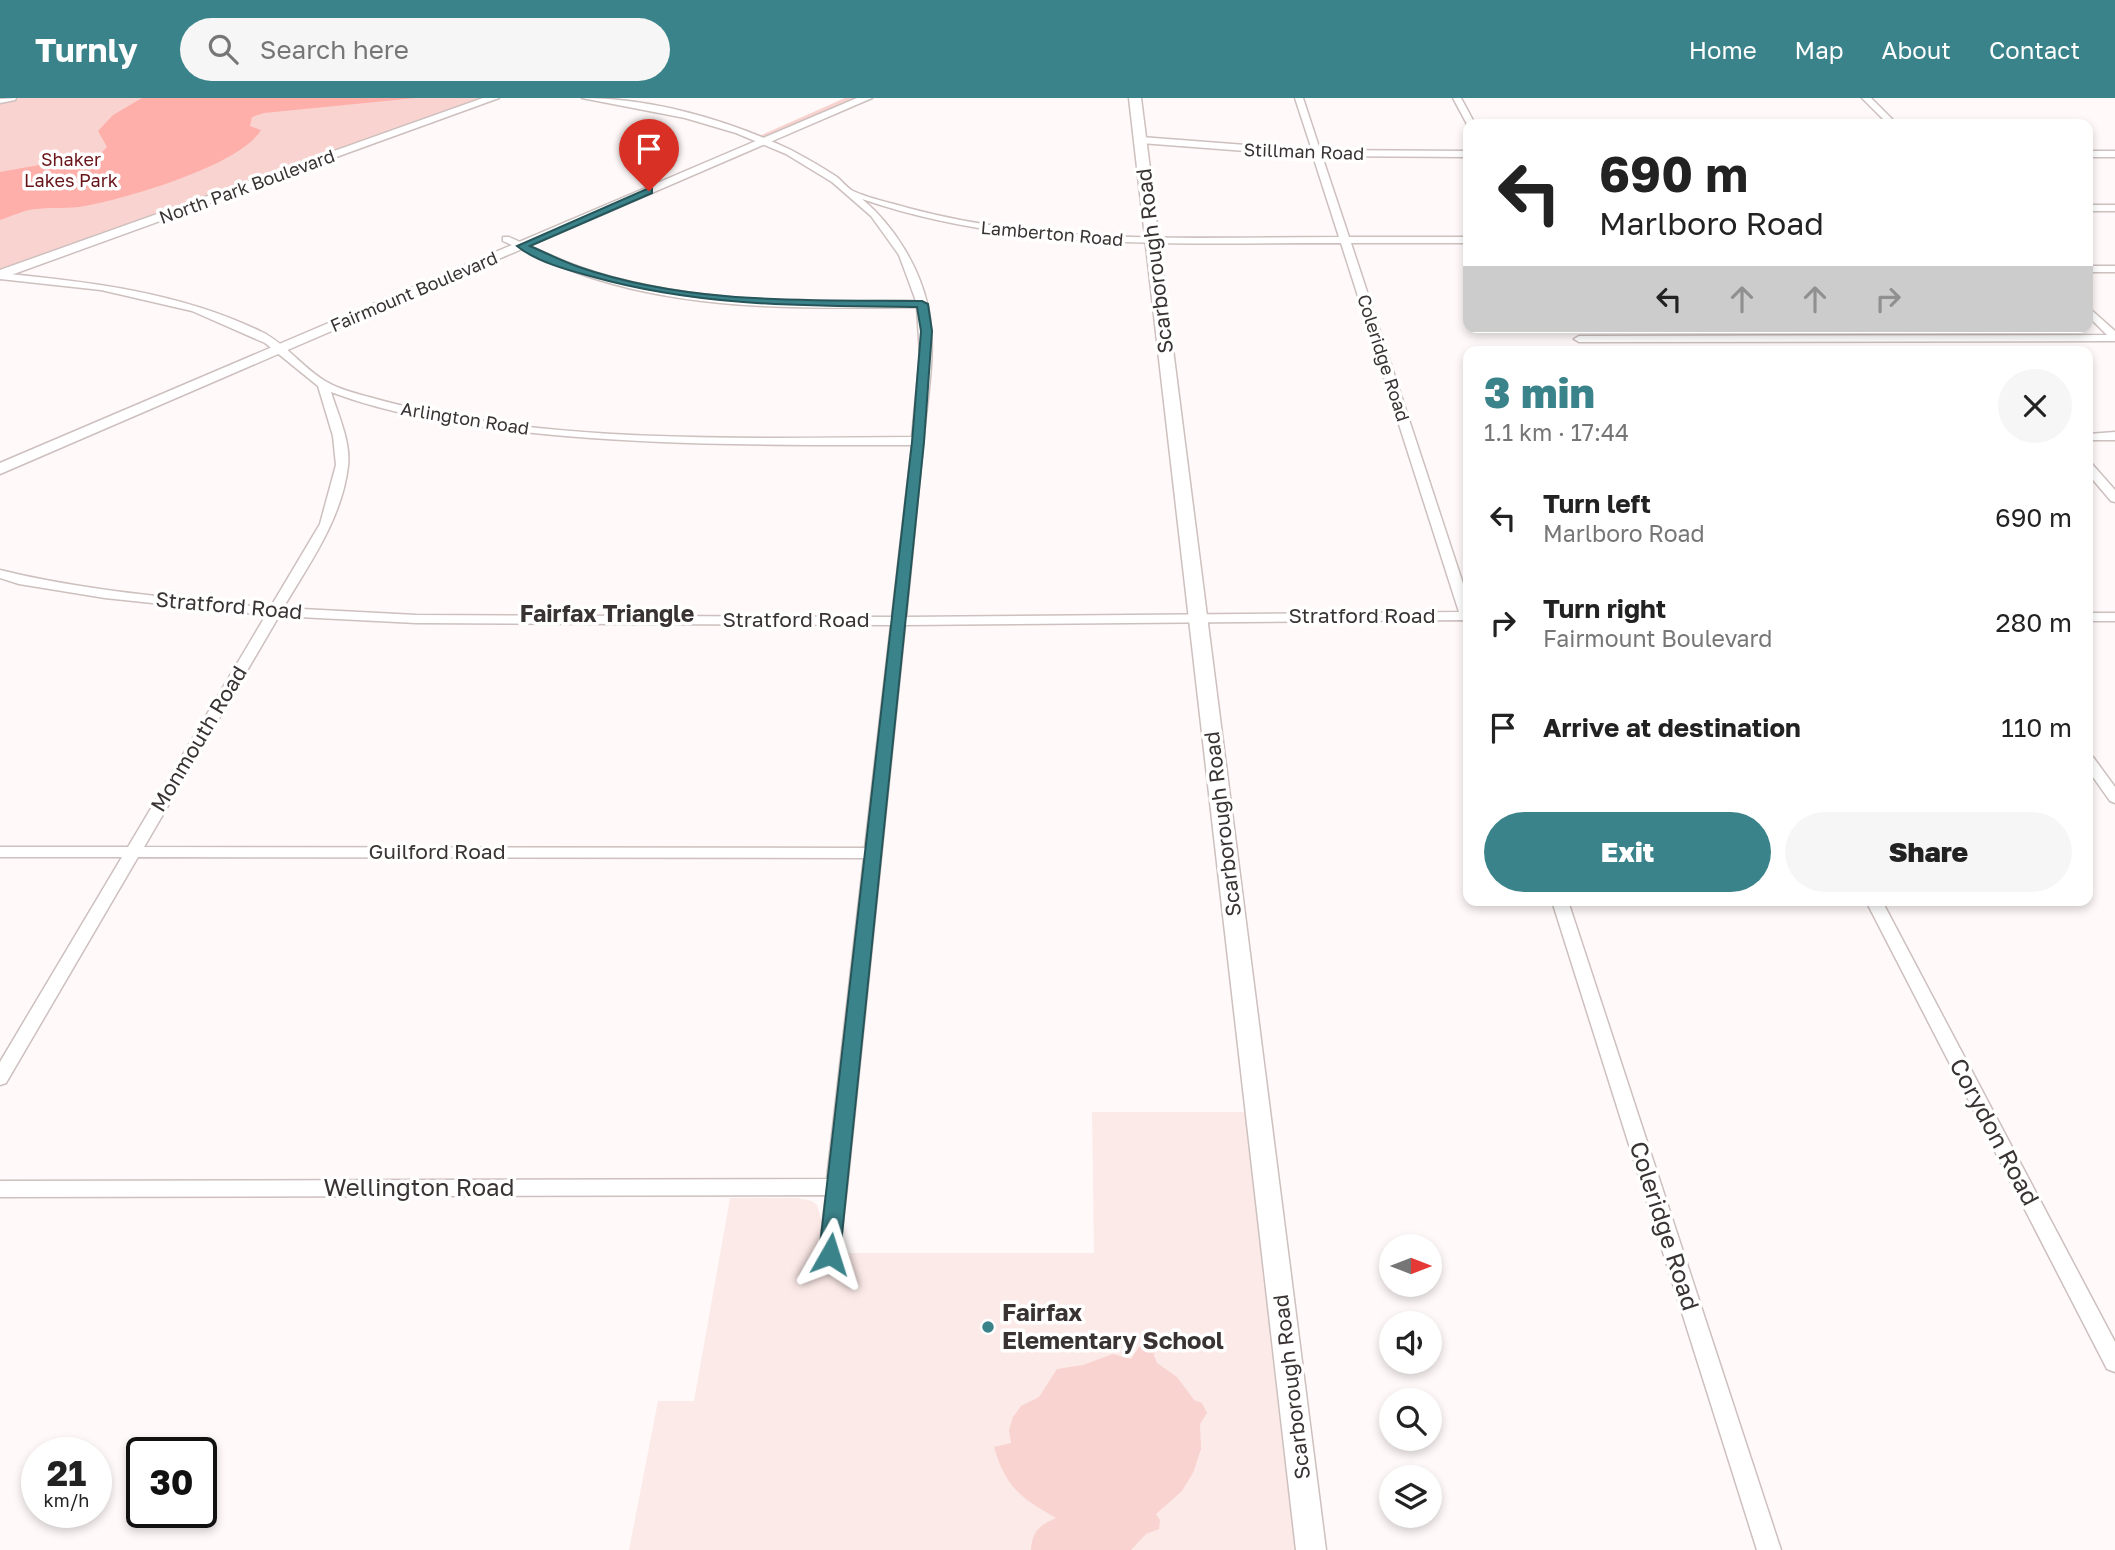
<!DOCTYPE html>
<meta charset="utf-8">
<style>
:root{--surface:#fff;--page:#f6f6f6;--text:#222;--muted:#767676;--accent:#3b838a}
body{margin:0;font-family:"Golos Text",sans-serif;background:var(--page);color:var(--text);height:100vh;display:flex;flex-direction:column;font-size:26px;white-space:nowrap}
*{box-sizing:border-box;margin:0}
p{font-size:23px;color:var(--muted)}
.icon{flex:none;width:38px;height:38px;fill:none;stroke:currentColor;stroke-width:2;stroke-linecap:round;stroke-linejoin:round}
.map{position:relative;flex:1;overflow:hidden}
.drawer{position:absolute;left:1463px;top:248px;width:630px;height:560px;display:flex;flex-direction:column;background:var(--surface);border-radius:14px;box-shadow:0 4px 10px #0003}
.drawer>*{flex:none}
.guide{position:absolute;left:1463px;top:21px;width:630px;height:214px;border-radius:14px;box-shadow:0 4px 10px #0003;background:#fff;color:var(--text);overflow:hidden}
.needle{width:46px;rotate:90deg}
.controls{position:absolute;left:1379px;top:1136px;display:grid;gap:14px}
.controls a{display:grid;place-items:center;width:63px;height:63px;border-radius:50%;background:var(--surface);box-shadow:0 4px 10px #0003;font-size:35px}
.speed{position:absolute;left:21px;top:1339px;display:flex;gap:14px;font-size:35px;font-weight:700;text-align:center}
.speed>*{display:grid;place-content:center;width:91px;height:91px;border-radius:50%;background:var(--surface);box-shadow:0 4px 10px #0003;line-height:1}
.speed small{font-size:18px;font-weight:400}
.speed .limit{border:4px solid #111;border-radius:10px;background:#fff;color:#111}
.pin{position:absolute;display:grid;place-items:center;width:60px;height:60px;color:#fff;margin:-72px -30px;border-radius:50% 50% 50% 0;rotate:-45deg;box-shadow:0 0 7px #0007}
.pin .icon{rotate:45deg}
.me{position:absolute;width:77px;margin:-38px;rotate:6deg;stroke-linejoin:round;filter:drop-shadow(0 0 5px #0008)}
.turn{display:flex;align-items:center;gap:24px;height:147px;padding:0 21px;font-size:32px}
.turn .icon{width:91px;height:91px;stroke-width:2.5}
.turn b{display:block;font-size:49px;line-height:60px}
.lanes{display:flex;align-items:center;height:66px;padding:0 21px;background:#0003;justify-content:center;gap:35px;direction:ltr}
.lanes .off{opacity:.35}
.round{display:grid;place-items:center;flex:none;width:74px;height:74px;border-radius:37px;background:var(--page)}
.overview{display:flex;align-items:center;justify-content:space-between;height:119px;padding:0 21px}
h1{font-size:42px;font-weight:800;line-height:52px;color:var(--accent)}
.button{display:flex;gap:14px;margin-top:auto;padding:14px 21px}
.button a{flex:1;height:80px;border-radius:42px;background:var(--accent);color:#fff;font-size:28px;font-weight:800;line-height:80px;text-align:center}
.button a+a{background:var(--page);color:var(--text)}
ul{padding:0;list-style:none}
li{display:flex;align-items:center;gap:21px;height:105px;padding:0 21px}
li div{flex:1}
li b{display:block;font-size:26px}
li em{font-style:normal}
header{display:flex;align-items:center;gap:42px;box-sizing:border-box;height:98px;padding:0 35px;background:var(--accent);color:#fff}
header strong{font-size:33px}
nav{display:flex;gap:38px;margin-inline-start:auto;font-size:24px}
.search{width:490px;height:63px;background:var(--page);display:flex;align-items:center;gap:18px;box-sizing:border-box;padding:0 24px;border-radius:38px;color:var(--muted);font-size:26px}
.map>svg:first-child{display:block}
.built{fill:#fceae8}
.green{fill:#f9d3d0}
.water{fill:#feafaa}
.lines{fill:none;stroke-linecap:round;stroke-linejoin:round}
.street-casing{stroke:#cdc0be;stroke-width:3}
.secondary-casing{stroke:#cdc0be;stroke-width:3}
.street{fill:#fff;fill-rule:evenodd}
.secondary{fill:#fff;fill-rule:evenodd}
.route{fill:#3b838a;stroke:#26555a;stroke-width:2}
.poi-dot{fill:#3b838a;stroke:#fff;stroke-width:2.5}
.labels{text-anchor:middle;stroke-width:7;stroke-linejoin:round;paint-order:stroke}
.far-street-label{font-size:18px;fill:#393433;stroke:#fff}
.far-park-label{font-size:18px;fill:#691419;stroke:#fff}
.street-label{font-size:21px;fill:#393433;stroke:#fff}
.neighbourhood-label{font-size:23px;font-weight:bold;fill:#393433;stroke:#fff}
.near-street-label{font-size:24px;fill:#393433;stroke:#fff}
.near-poi-label{font-size:24px;font-weight:bold;fill:#393433;stroke:#fff;text-anchor:start}
</style>
<header>
<strong>Turnly</strong>
<div class="search"><svg class="icon" aria-label="search" viewBox="0 0 24 24"><circle cx="10" cy="10" r="6"/><path d="M15 15l6 6"/></svg>Search here</div>
<nav><a>Home</a><a>Map</a><a>About</a><a>Contact</a></nav>
</header>
<div class="map">
<svg width="2115" height="1452" viewBox="0 0 2115 1452">
<rect width="100%" height="100%" fill="#fff9f9"/>
<path class="built" d="M1092,1014H1246L1295,1452H629L658,1303H694L730,1100H797L812,1103L817,1107L821,1121L819,1155H1094Z"/>
<path class="green" d="M19,0H484L0,172V6Z
M845,0H860L766,40L757,39Z
M1156,1239L1154,1258L1157,1265L1177,1279L1194,1302L1202,1305L1207,1315L1200,1326L1201,1351L1193,1375L1182,1393L1156,1416L1160,1422L1159,1431L1146,1436L1131,1452H1031C1032,1433 1040,1427 1056,1420C1021,1400 1006,1390 994,1349L1011,1345L1009,1332L1013,1319L1021,1308L1039,1299L1057,1271L1083,1267L1113,1256L1131,1261L1141,1246Z"/>
<path class="water" d="M142,0H416L264,15L252,19L250,28L261,32C241,67 125,101 85,108C69,111 53,109 36,111C24,112 12,118 0,122V74L100,56L107,49L98,33L113,17Z"/>
<g class="lines">
<defs>
<path id="street" d="M16,0L15,2L0,5V1Z
M582,0C652,0 728,22 791,52C806,60 822,69 837,79C842,83 847,90 853,93C868,100 891,105 908,110C1048,148 1195,139 1339,139L1313,58L1141,45L1137,42L1141,39L1312,52L1295,0H1303L1320,52L1468,53V59L1322,58L1349,139H1468V145H1351L1468,501V525L1462,522L905,527L847,1089L839,1156L836,1162L829,1164L822,1162L819,1156L826,1097L0,1099V1083L827,1081L864,760L138,759L6,985L0,987V964L122,759H0V749H128L266,517L105,500L19,486L0,480V472C88,494 180,500 270,510L320,426L336,367L333,338L318,288L265,245L192,213L101,192L0,181V175C90,184 180,194 262,234C286,246 302,269 325,283C338,291 354,295 369,299C538,347 738,340 912,339L920,257L917,209C816,210 711,213 613,186C574,176 539,159 503,143V139H509C545,155 580,172 619,181C715,206 817,204 916,203L899,157L871,118L832,84L786,56L736,35L685,20ZM862,101C1017,154 1180,145 1341,145L1459,514L906,519C912,455 919,391 925,327C929,288 936,248 928,209C919,168 894,128 862,101ZM331,294C392,317 459,327 524,334C653,348 782,347 912,347L892,519L416,517L283,510C309,466 342,421 348,368C351,344 338,317 331,294ZM279,518L416,525L891,527L865,750L144,749Z
M1453,0H1461L1475,26L1468,28Z
M1862,0H1871L1897,26H1888Z
M2088,53H2115V59H2088Z
M2088,107H2115V113H2088Z
M2088,168H2115V174H2088Z
M2088,209L2115,233V243L1579,244L1574,241L1579,238L2107,237L2088,218Z
M2115,334V342H2088V336Z
M2088,365L2092,366L2115,392V404L2111,403L2088,376Z
M2088,515H2115V523H2088Z
M2088,658L2093,659L2115,689V705L2110,703L2088,672Z
M1552,803H1568L1781,1452H1757Z
M1866,803H1882L2115,1244V1274L2107,1271Z"/>
<path id="secondary" d="M483,0H499L0,181V172Z
M857,0H872L0,376V365Z
M1129,0H1141L1326,1452H1296Z"/>
</defs>
<use href="#street" class="street-casing"/>
<use href="#secondary" class="secondary-casing"/>
<use href="#street" class="street"/>
<use href="#secondary" class="secondary"/>
</g>
<path class="route" d="M649,90L652,91V95L530,148C546,155 562,163 579,169C689,207 807,202 922,203L928,206L932,233L924,344L840,1156L837,1162L830,1164L822,1162L819,1156L912,344L921,233L917,209C805,208 699,209 590,178C567,172 535,163 517,148Z"/>
<circle class="poi-dot" cx="988" cy="1229" r="7"/>
<g class="labels">
<g class="far-street-label">
<text transform="translate(1304 54) rotate(2)" y="6">Stillman Road</text>
<text transform="translate(247 89) rotate(-20)" y="6">North Park Boulevard</text>
<text transform="translate(1052 136) rotate(5)" y="6">Lamberton Road</text>
<text transform="translate(414 194) rotate(-23)" y="6">Fairmount Boulevard</text>
<text transform="translate(1383 260) rotate(72)" y="6">Coleridge Road</text>
<text transform="translate(465 321) rotate(9)" y="6">Arlington Road</text>
</g>
<g class="far-park-label">
<text x="71" y="68">Shaker<tspan x="71" dy="21">Lakes Park</tspan></text>
</g>
<g class="street-label">
<text transform="translate(1155 163) rotate(-97)" y="7">Scarborough Road</text>
<text transform="translate(229 508) rotate(5)" y="7">Stratford Road</text>
<text x="1362" y="525">Stratford Road</text>
<text x="796" y="529">Stratford Road</text>
<text transform="translate(199 641) rotate(-59)" y="7">Monmouth Road</text>
<text transform="translate(1223 726) rotate(-97)" y="7">Scarborough Road</text>
<text x="437" y="761">Guilford Road</text>
<text transform="translate(1292 1289) rotate(-97)" y="7">Scarborough Road</text>
</g>
<g class="neighbourhood-label">
<text x="607" y="524">Fairfax Triangle</text>
</g>
<g class="near-street-label">
<text transform="translate(1994 1034) rotate(62)" y="8">Corydon Road</text>
<text x="419" y="1098">Wellington Road</text>
<text transform="translate(1664 1128) rotate(72)" y="8">Coleridge Road</text>
</g>
<g class="near-poi-label">
<text x="1002" y="1223">Fairfax<tspan x="1002" dy="28">Elementary School</tspan></text>
</g>
</g>
</svg>
<div class="controls">
<a><svg class="needle" viewBox="-14 -14 28 28"><path d="M0-13l5 13h-10z" fill="#e53935"/><path d="M0 13l5-13h-10z" fill="#767676"/></svg></a>
<a><svg class="icon" aria-label="sound" viewBox="0 0 24 24"><path d="M4 9h4l5-4v14l-5-4H4zM17 9q2 3 0 6"/></svg></a>
<a><svg class="icon" aria-label="search" viewBox="0 0 24 24"><circle cx="10" cy="10" r="6"/><path d="M15 15l6 6"/></svg></a>
<a><svg class="icon" aria-label="layers" viewBox="0 0 24 24"><path d="M12 4l9 5-9 5-9-5zM3 14l9 5 9-5"/></svg></a>
</div>
<div class="speed"><div>21<small>km/h</small></div><div class="limit">30</div></div>
<div class="pin" style="left:649px;top:93px;background:#d93025"><svg class="icon" aria-label="arrive" viewBox="0 0 24 24"><path d="M6 21V4h12l-3 4 3 4H6"/></svg></div>
<svg class="me" style="left:830px;top:1156px" viewBox="-20 -20 40 40"><path d="M0-17L14 15 0 8-14 15z" fill="#3b838a" stroke="#fff" stroke-width="4"/></svg>
<div class="guide">
<div class="turn"><svg class="icon" aria-label="left" viewBox="0 0 24 24"><path d="M17 20v-9H6M10 6l-5 5 5 5"/></svg><div><b>690 m</b>Marlboro Road</div></div>
<div class="lanes"><svg class="icon" aria-label="left" viewBox="0 0 24 24"><path d="M17 20v-9H6M10 6l-5 5 5 5"/></svg><svg class="icon off" aria-label="ahead" viewBox="0 0 24 24"><path d="M12 20V5M6 11l6-6 6 6"/></svg><svg class="icon off" aria-label="ahead" viewBox="0 0 24 24"><path d="M12 20V5M6 11l6-6 6 6"/></svg><svg class="icon off" aria-label="right" viewBox="0 0 24 24"><path d="M7 20v-9h11M14 6l5 5-5 5"/></svg></div>
</div>
<section class="drawer">
<div class="overview"><div><h1>3 min</h1><p>1.1 km · 17:44</p></div><a class="round"><svg class="icon" aria-label="close" viewBox="0 0 24 24"><path d="M6 6l12 12M18 6L6 18"/></svg></a></div>
<ul>
<li><svg class="icon" aria-label="left" viewBox="0 0 24 24"><path d="M17 20v-9H6M10 6l-5 5 5 5"/></svg><div><b>Turn left</b><p>Marlboro Road</p></div><em>690 m</em></li>
<li><svg class="icon" aria-label="right" viewBox="0 0 24 24"><path d="M7 20v-9h11M14 6l5 5-5 5"/></svg><div><b>Turn right</b><p>Fairmount Boulevard</p></div><em>280 m</em></li>
<li><svg class="icon" aria-label="arrive" viewBox="0 0 24 24"><path d="M6 21V4h12l-3 4 3 4H6"/></svg><div><b>Arrive at destination</b></div><em>110 m</em></li>
</ul>
<div class="button"><a>Exit</a><a>Share</a></div>
</section>
</div>
